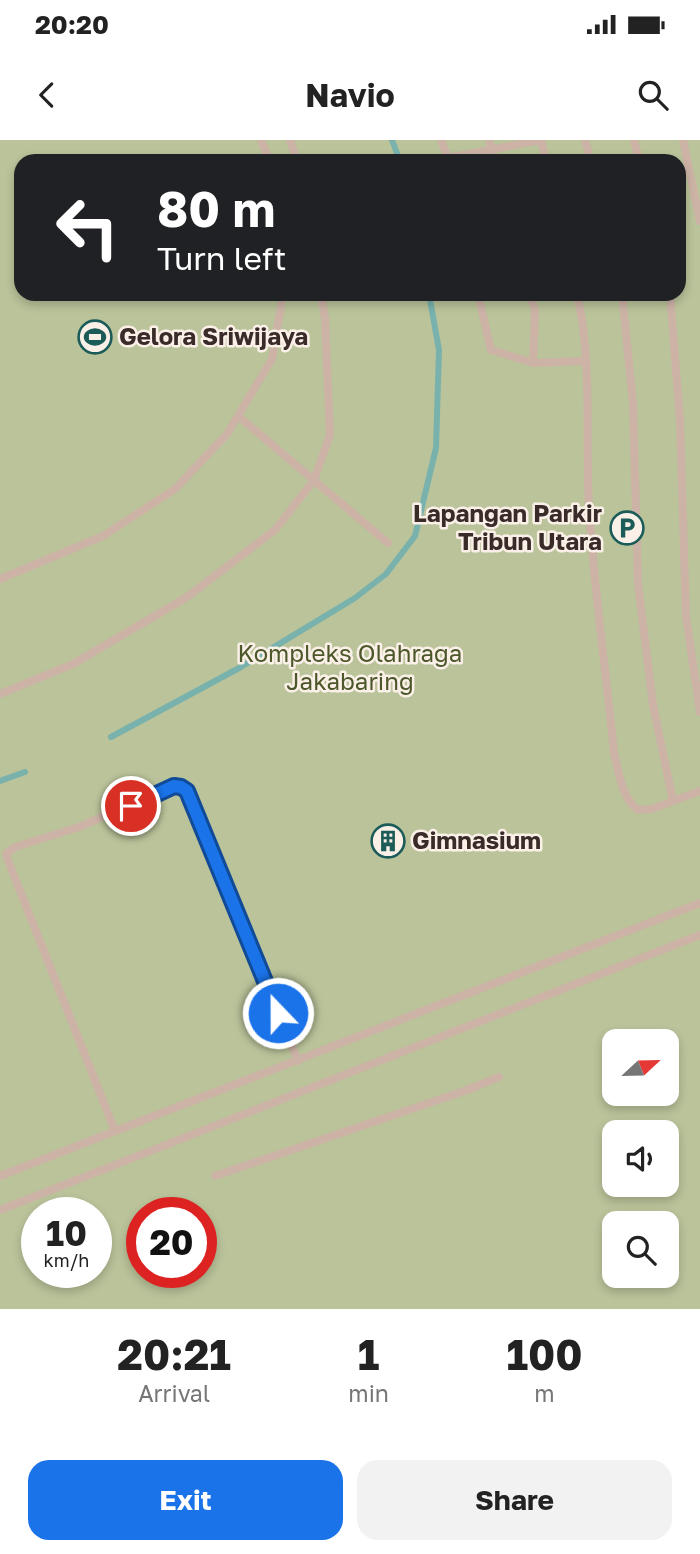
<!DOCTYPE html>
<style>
:root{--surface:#fff;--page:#f2f2f2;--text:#222;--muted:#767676;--accent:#1a73e8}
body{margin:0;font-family:"Golos Text",sans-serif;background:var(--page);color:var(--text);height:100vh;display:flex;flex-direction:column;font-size:26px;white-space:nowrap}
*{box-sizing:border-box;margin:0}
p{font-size:23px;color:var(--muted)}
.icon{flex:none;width:38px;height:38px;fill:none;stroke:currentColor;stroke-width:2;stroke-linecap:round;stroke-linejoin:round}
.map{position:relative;height:1169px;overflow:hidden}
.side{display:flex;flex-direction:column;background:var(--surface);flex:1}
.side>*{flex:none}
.guide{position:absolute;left:14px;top:14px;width:672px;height:147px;border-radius:21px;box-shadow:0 4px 10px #0003;background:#202124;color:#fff;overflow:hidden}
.needle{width:46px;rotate:68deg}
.buttons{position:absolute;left:602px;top:889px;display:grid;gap:14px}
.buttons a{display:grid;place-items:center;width:77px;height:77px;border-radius:14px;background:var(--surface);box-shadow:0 4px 10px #0003;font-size:35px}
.speed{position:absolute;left:21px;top:1057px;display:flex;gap:14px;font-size:35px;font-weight:700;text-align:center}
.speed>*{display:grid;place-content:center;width:91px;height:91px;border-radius:50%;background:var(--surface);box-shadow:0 4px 10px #0003;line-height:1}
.speed small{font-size:18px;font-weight:400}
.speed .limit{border:10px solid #d22;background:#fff;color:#111}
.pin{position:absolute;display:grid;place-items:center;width:60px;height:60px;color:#fff;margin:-30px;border:4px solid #fff;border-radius:50%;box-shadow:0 2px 7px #0007}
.me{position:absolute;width:77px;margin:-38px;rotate:338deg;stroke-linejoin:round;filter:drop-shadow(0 0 5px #0008)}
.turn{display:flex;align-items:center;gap:24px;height:147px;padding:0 28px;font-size:32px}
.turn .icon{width:91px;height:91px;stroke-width:2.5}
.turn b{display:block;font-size:49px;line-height:60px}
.eta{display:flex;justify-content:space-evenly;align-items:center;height:119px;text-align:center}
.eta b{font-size:42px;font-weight:700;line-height:49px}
.button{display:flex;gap:14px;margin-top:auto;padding:14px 28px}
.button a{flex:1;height:80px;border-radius:21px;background:var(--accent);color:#fff;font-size:28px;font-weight:700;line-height:80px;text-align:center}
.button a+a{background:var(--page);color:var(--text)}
.status{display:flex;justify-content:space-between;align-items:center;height:49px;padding:0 35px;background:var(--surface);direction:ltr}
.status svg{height:19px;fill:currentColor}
header{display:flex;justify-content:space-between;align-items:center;height:91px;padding:0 28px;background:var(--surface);font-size:32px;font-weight:700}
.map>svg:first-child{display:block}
.green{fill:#bac39a;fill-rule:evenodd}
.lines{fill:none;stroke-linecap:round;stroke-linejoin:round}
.stream{stroke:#79b2ad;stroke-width:6}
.lane{stroke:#ccb3a6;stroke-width:8}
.route-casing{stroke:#114b97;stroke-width:18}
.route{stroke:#1a73e8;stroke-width:12}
.labels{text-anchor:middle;stroke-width:5;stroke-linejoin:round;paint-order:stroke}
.poi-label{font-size:24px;font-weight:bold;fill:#382b28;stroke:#faf0e8;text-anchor:start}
.park-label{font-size:24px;fill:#4c572a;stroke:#faf0e8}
</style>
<div class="status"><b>20:20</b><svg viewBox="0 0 49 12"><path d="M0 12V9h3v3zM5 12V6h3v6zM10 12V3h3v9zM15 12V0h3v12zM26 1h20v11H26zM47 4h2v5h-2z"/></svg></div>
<header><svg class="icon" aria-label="back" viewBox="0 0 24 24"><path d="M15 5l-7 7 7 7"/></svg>Navio<svg class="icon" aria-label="search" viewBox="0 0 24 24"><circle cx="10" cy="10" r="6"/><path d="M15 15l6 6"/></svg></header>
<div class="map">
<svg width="700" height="1169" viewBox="0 0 700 1169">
<rect width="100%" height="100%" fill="#f3e5db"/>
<path class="green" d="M0,0H700V1169H0ZM21,21H679V154H21ZM614,901H667V954H614ZM614,992H667V1045H614ZM37,1073H96V1132H37ZM142,1073H201V1132H142ZM614,1083H667V1136H614Z"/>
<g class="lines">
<path class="stream" d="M392,0L400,21
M111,597L241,527L355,458L386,434L415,396L436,308L439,210L429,154
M0,641L25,632"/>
<path class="lane" d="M261,0L270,21
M290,0L297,21
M441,0L449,20
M489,0L495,21
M541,0L546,21
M585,0L591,21
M634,0L639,21
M683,0L700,81
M433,21L540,0
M478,154L491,210L533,223L585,221
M530,154L535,171L533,223
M577,154C593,223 585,297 589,368C594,449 606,531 614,613C619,632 621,657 638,670L652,669L700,651
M622,154L633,263L638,444L653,565L673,661
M670,154L680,280L686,476L700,572
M238,276L388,403
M0,439L103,396L175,349L227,294L272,219L283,154
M0,554L73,524L187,457L275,390L314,340L330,295L325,178L321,154
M115,991L11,728L6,714L15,707L79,687L174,646L181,647L190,658L298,921
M0,1036L700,763
M215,1036L467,950L499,937
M0,1070L700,795"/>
</g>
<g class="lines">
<defs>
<path id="route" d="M131,666L174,646L181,647L187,651L278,873"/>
</defs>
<use href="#route" class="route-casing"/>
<use href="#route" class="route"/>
</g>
<defs>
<symbol id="stadium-ring" viewBox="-11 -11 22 22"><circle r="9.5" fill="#faf0e8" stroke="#1b5b58" stroke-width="1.5"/><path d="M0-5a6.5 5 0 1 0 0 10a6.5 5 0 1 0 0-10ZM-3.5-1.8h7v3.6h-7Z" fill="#1b5b58"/></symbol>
<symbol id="parking-ring" viewBox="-11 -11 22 22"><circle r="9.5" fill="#faf0e8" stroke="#1b5b58" stroke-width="1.5"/><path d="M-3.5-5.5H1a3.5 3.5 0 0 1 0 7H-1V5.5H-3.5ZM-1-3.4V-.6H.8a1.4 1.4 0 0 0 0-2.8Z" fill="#1b5b58"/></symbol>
<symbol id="building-ring" viewBox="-11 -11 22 22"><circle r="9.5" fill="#faf0e8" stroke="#1b5b58" stroke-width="1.5"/><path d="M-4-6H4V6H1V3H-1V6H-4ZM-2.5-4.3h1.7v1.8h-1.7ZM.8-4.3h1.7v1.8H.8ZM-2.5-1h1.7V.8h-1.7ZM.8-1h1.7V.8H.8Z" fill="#1b5b58"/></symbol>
</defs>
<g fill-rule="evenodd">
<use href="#stadium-ring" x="76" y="178" width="38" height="38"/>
<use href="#parking-ring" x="608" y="369" width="38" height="38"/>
<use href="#building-ring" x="369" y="682" width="38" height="38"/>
</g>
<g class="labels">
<g class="poi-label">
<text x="119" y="205">Gelora Sriwijaya</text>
<text x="602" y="382" text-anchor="end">Lapangan Parkir<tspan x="602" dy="28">Tribun Utara</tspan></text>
<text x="412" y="709">Gimnasium</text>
</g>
<g class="park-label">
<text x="350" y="522">Kompleks Olahraga<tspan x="350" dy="28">Jakabaring</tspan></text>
</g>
</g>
</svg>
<div class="buttons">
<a><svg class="needle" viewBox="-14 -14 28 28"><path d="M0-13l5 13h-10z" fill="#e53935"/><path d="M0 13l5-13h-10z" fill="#767676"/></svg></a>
<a><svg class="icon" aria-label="sound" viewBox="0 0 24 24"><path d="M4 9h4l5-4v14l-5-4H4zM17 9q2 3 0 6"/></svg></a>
<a><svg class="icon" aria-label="search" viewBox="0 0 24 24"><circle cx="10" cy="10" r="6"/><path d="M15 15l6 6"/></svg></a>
</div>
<div class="speed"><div>10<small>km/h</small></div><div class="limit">20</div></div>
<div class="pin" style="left:131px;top:666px;background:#d93025"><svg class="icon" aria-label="arrive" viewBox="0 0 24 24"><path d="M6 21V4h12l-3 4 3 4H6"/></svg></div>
<svg class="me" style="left:278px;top:873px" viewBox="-20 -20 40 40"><circle r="17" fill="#1a73e8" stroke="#fff" stroke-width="3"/><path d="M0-11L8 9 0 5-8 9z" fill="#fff"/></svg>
<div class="guide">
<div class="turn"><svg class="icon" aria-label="left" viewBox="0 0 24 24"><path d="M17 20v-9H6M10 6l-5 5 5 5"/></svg><div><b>80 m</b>Turn left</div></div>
</div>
</div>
<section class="side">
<div class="eta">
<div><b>20:21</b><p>Arrival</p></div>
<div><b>1</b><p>min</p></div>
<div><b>100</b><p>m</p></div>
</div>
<div class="button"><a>Exit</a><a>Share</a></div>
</section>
